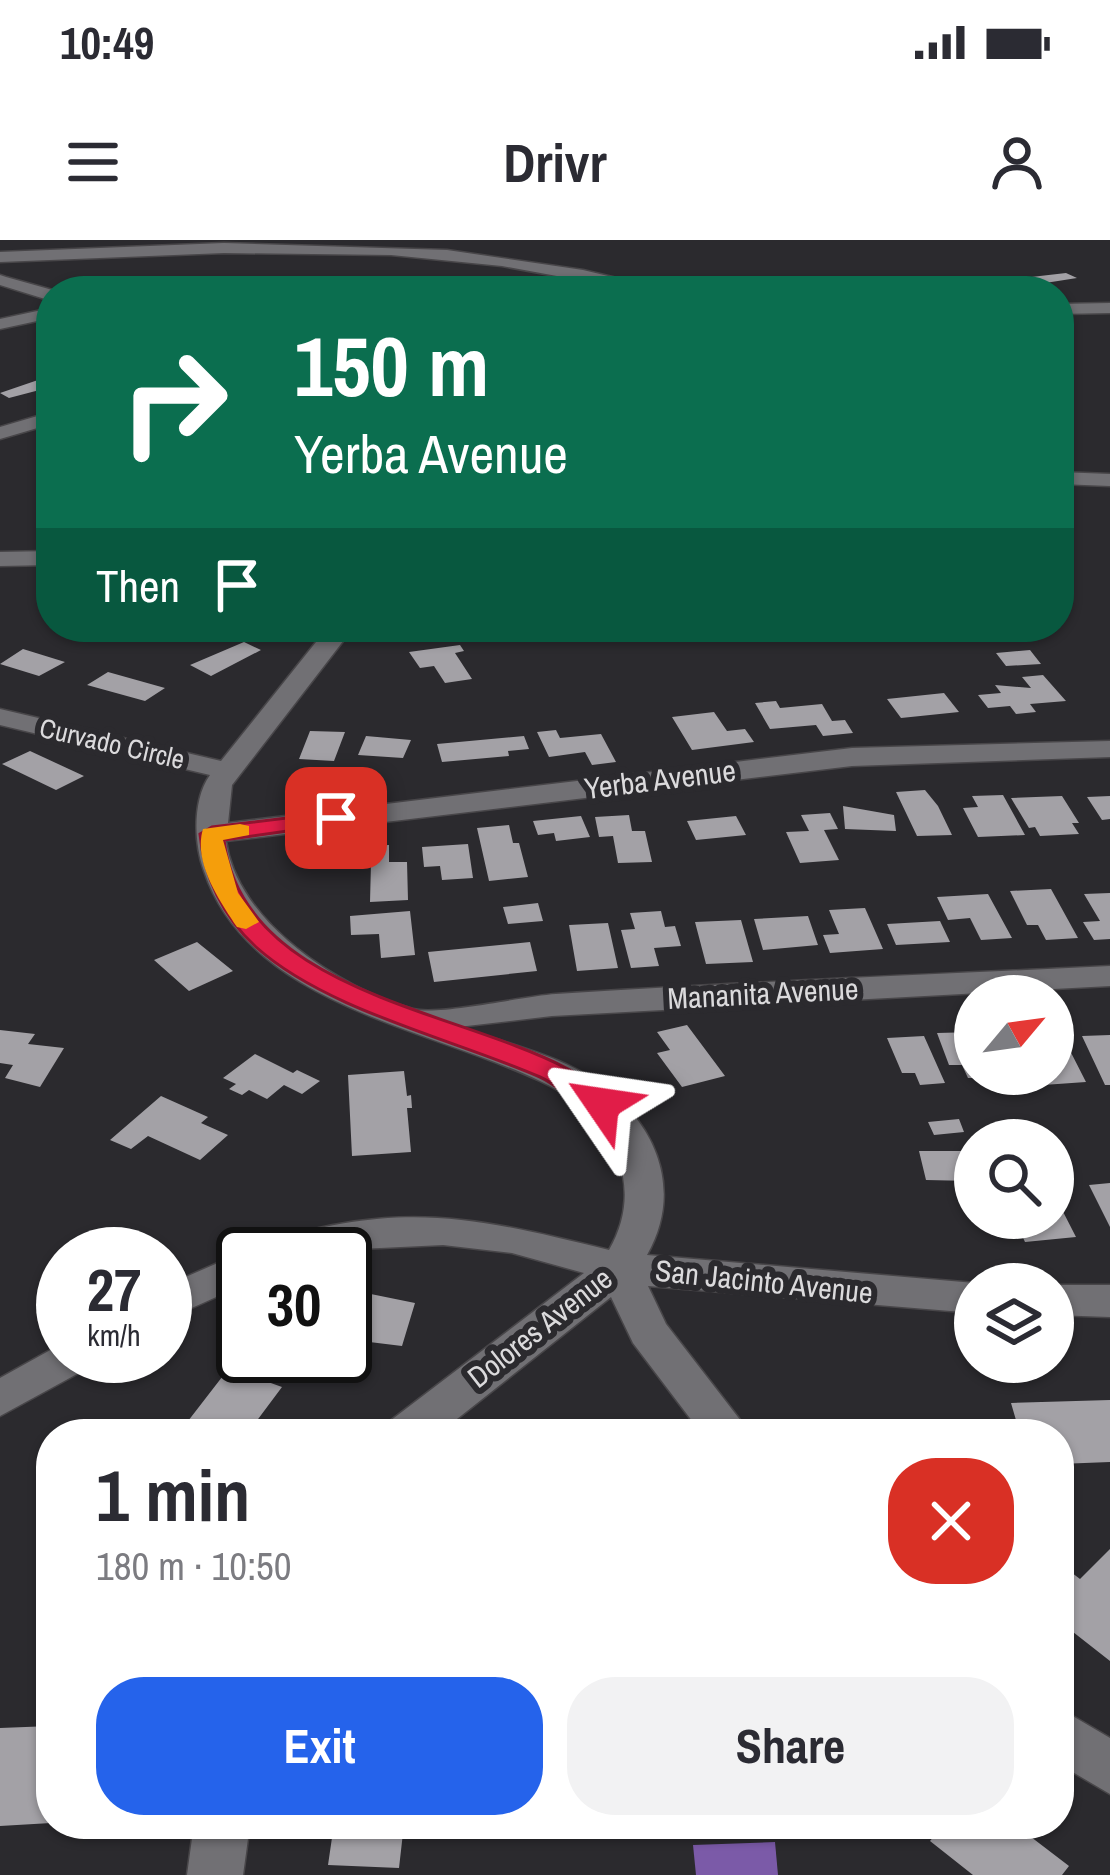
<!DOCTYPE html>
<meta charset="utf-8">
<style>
:root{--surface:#fff;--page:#f2f2f3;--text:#2b2b33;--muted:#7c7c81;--accent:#2563eb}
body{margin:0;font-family:"Archivo Narrow",sans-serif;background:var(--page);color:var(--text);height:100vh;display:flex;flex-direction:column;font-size:45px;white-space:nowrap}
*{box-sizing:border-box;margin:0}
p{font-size:39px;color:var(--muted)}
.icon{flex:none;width:66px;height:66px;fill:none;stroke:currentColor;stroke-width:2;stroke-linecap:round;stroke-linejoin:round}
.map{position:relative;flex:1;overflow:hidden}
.drawer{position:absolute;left:36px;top:1179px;width:1038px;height:420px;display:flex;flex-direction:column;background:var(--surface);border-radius:48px;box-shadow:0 3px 9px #0004}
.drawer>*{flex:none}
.top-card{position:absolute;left:36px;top:36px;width:1038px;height:366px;border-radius:48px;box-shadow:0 3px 9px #0004;background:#0b6e4f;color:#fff;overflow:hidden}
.needle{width:78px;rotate:61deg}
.controls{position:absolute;left:954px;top:735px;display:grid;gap:24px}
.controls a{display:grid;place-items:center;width:120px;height:120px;border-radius:50%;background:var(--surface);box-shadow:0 3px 9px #0004;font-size:60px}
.speed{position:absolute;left:36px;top:987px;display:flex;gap:24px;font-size:60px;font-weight:700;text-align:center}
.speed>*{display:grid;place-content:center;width:156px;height:156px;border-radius:50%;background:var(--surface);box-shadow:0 3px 9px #0004;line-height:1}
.speed small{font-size:30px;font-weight:400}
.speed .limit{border:6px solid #111;border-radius:18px;background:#fff;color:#111}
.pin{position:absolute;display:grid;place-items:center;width:102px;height:102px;color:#fff;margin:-51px;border-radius:24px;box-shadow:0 6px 18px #0006}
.me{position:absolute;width:132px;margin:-66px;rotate:302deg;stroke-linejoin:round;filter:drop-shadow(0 0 9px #0008)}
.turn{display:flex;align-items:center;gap:42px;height:252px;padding:0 60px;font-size:54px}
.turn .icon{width:156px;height:156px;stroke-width:2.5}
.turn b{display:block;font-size:84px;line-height:102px}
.then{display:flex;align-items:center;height:114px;padding:0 60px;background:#0003;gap:24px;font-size:45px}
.round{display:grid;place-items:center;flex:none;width:126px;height:126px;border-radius:48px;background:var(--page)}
.headline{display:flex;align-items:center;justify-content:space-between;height:204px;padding:0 60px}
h1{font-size:72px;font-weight:800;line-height:90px}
.primary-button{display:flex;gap:24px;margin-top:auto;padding:24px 60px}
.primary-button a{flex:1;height:138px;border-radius:48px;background:var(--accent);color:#fff;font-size:48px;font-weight:800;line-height:138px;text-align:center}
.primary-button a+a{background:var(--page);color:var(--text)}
.status{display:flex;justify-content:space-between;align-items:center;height:84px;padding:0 60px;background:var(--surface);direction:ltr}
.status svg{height:33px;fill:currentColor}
header{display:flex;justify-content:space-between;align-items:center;height:156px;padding:0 60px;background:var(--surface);font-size:54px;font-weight:800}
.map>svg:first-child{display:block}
.water{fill:#7b5aa8}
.building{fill:#a3a1a6}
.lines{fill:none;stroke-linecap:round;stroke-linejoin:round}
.minor-casing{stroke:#484649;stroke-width:3}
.minor{fill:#717074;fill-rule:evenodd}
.route{fill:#e11d48;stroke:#92132f;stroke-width:3}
.slow{fill:#f59e0b}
.labels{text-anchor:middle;stroke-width:12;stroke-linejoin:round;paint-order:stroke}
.far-street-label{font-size:27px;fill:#dbdadc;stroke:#2b2a2e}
.street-label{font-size:30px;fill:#dbdadc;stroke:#2b2a2e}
</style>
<div class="status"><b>10:49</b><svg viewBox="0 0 49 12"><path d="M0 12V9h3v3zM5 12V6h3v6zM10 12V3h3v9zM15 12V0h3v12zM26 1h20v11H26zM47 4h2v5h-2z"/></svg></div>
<header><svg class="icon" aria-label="menu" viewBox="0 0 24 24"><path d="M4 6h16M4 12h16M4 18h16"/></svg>Drivr<svg class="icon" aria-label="person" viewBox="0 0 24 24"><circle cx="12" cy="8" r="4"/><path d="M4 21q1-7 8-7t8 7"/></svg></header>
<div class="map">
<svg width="1110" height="1635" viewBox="0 0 1110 1635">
<rect width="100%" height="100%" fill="#2b2a2e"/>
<path class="water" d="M775,1602L778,1635H696L693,1605Z"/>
<path class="building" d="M1066,33L1077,38L1026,46L1014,39Z
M541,40L576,47L579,51L525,46Z
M38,140L51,147L9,158L0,153Z
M244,402L261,410L211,436L190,425Z
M460,405L464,411L455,413L472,439L445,443L434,426L420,428L409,412Z
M23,409L65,422L39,436L0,424Z
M1030,410L1041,424L1006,426L996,413Z
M108,432L165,448L145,461L87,445Z
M1043,435L1066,461L1030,464L1036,472L1016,474L1010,466L988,468L978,455L1001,453L995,445L1031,448L1022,437Z
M944,453L959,472L901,478L887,459Z
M776,461L780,468L822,464L832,481L845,480L853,493L823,496L816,485L770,489L755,463Z
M714,472L727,491L745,489L754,502L692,510L672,477Z
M556,490L560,498L601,494L616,522L592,525L585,512L549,517L537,492Z
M310,491L345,492L334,521L299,519Z
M366,496L411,500L403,518L358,515Z
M524,496L529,509L508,511L509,516L442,522L437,504Z
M30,511L84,536L56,550L2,524Z
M925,550L938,566L952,595L917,596L896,552Z
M1003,555L1025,595L978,597L963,568L978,567L972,556Z
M1062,556L1079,583H1072L1079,594L1040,596L1035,587L1029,588L1011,558Z
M1110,556V579L1102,580L1087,557Z
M843,566L894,575L896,591L845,589Z
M830,573L838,589L824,590L839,620L800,623L786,592L809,591L801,575Z
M629,575L632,591H645L652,622L618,623L613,596L599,597L595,577Z
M581,576L590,597L556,601L554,593L538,595L533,581Z
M736,576L746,595L696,600L687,581Z
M509,585L513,603H519L528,637L489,641L477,588Z
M468,604L473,638L442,640L440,626L424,627L422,607Z
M389,605V622H407L408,660L370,662L371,623L353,624V606Z
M1051,649L1078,698L1046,700L1038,685H1027L1010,651Z
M1110,653V699L1094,700L1083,682L1100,681L1084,654Z
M988,654L1012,698L981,700L970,678L948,680L937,657Z
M538,663L543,681L508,684L503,667Z
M865,668L883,709L830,713L823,695L839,694L829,670Z
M410,671L415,715L381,718L379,694L351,695L350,676Z
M661,671L665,687L675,686L681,706L654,708L659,726L631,728L621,690L635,689L630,673Z
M808,676L818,705L763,710L754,679Z
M741,680L753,722L706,724L695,682Z
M940,681L950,702L896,705L887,684Z
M608,683L618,728L577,731L569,685Z
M197,702L233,731L189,751L154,720Z
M530,702L537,731L434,742L428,712Z
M687,785L725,836L682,847L657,813L670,810L657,792Z
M0,790L35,794L28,804L64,808L40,847L5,838L13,825L0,823Z
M975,792V838H968L962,825H949L937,793Z
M1053,795H1062L1086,842L1029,846L1024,834H1053Z
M1110,795V845H1105L1082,796Z
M924,796L945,843L920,845L915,833H902L887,798Z
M255,814L293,833L297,830L320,841L302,854L284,845L267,859L249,850L242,855L229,849L236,844L223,838Z
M404,831L407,856L411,855L412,868H407L411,912L352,916L348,835Z
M161,856L208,877L201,883L228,895L200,920L148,896L131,909L110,900Z
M959,879L964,892L934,895L928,882Z
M919,911H964L972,941L926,940Z
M1053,925L1071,959L1057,960L1076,997L1025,1002L1014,978H1053Z
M1110,943V987L1089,945Z
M356,1051L415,1063L402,1106L345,1099V1052Z
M229,1128L282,1147L247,1194H178Z
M1110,1160V1222L1059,1224V1194H1020L1011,1163Z
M1110,1309V1421L1059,1381V1323L1080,1339Z
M51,1486V1583L0,1586V1488Z
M334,1584H404L399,1628L328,1625Z
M933,1584H1014L1069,1626L1062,1635H973L930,1601L940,1589Z"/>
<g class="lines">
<defs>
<path id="minor" d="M224,3L447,10L583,30L671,51H638L502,26L391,15L224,13L0,22V12Z
M0,35L6,37L56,51H51V60L45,59L0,45Z
M1110,63V73L1059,74V64Z
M51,68V78L0,89V79Z
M51,172V184L0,199V187Z
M1059,232L1110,234V246L1059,244Z
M51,311V325L0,326V312Z
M328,387H354L232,545L228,583L852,508L1110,501V517L852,526L226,601C237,682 339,748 413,769C439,776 524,756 556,754C741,742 926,735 1110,726V746L552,776L458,787C494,799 532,809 566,824C643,859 691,937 647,1015L975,1043L980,1044H975V1073L648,1046L666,1084L751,1194H702L633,1103L611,1057L438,1194H383L390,1181L584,1033L512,1013L443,1005L254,1014L260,1004C400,960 471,976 609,1010C649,941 608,872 540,841C429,788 249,765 204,631C194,604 192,560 210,535L0,485V469L221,521Z
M243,1012L249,1014H243V1045L165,1080V1046Z
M1053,1045H1110V1077L1053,1075Z
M63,1103V1116H95L88,1128L0,1176V1138Z
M1059,1468L1110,1498V1554L1059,1524Z
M194,1584H250L243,1635H187Z"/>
</defs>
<use href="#minor" class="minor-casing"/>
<use href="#minor" class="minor"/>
</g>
<path class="route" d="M336,572L348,578L344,583L224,600C241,750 456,770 566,828C582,836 597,848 612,858L616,864L612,870C586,878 563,847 540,837C453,799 326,770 256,707C223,677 204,637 200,594L212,587Z"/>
<path class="slow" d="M240,584L249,586V595L223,600L238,653L259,682L246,689L237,687C219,660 193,622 203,589Z"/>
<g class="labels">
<g class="far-street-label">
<text transform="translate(112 504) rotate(13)" y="9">Curvado Circle</text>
</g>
<g class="street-label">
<text transform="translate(660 540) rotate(-7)" y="10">Yerba Avenue</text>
<text transform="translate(763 754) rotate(-3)" y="10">Mananita Avenue</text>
<text transform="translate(764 1042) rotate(6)" y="10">San Jacinto Avenue</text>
<text transform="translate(540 1088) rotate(-38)" y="10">Dolores Avenue</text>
</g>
</g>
</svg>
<div class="controls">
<a><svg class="needle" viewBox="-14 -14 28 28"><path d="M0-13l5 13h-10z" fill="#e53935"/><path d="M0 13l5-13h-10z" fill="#7c7c81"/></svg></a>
<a><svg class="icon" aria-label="search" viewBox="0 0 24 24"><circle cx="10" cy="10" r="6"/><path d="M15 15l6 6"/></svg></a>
<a><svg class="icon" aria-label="layers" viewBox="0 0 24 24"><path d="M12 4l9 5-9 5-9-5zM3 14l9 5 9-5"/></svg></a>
</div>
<div class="speed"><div>27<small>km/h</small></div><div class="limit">30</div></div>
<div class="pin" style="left:336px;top:578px;background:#d93025"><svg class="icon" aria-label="arrive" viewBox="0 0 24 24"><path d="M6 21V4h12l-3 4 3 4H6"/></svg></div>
<svg class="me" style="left:602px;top:864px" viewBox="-20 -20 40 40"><path d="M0-17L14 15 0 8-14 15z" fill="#e11d48" stroke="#fff" stroke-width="4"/></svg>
<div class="top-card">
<div class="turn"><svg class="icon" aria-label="right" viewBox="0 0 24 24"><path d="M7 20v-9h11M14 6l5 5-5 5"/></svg><div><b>150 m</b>Yerba Avenue</div></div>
<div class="then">Then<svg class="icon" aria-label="arrive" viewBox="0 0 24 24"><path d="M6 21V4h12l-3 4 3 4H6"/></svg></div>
</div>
<section class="drawer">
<div class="headline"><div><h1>1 min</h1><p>180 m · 10:50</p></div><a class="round" style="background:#d93025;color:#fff"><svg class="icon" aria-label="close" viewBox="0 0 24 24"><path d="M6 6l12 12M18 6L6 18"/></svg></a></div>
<div class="primary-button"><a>Exit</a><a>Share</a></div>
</section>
</div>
